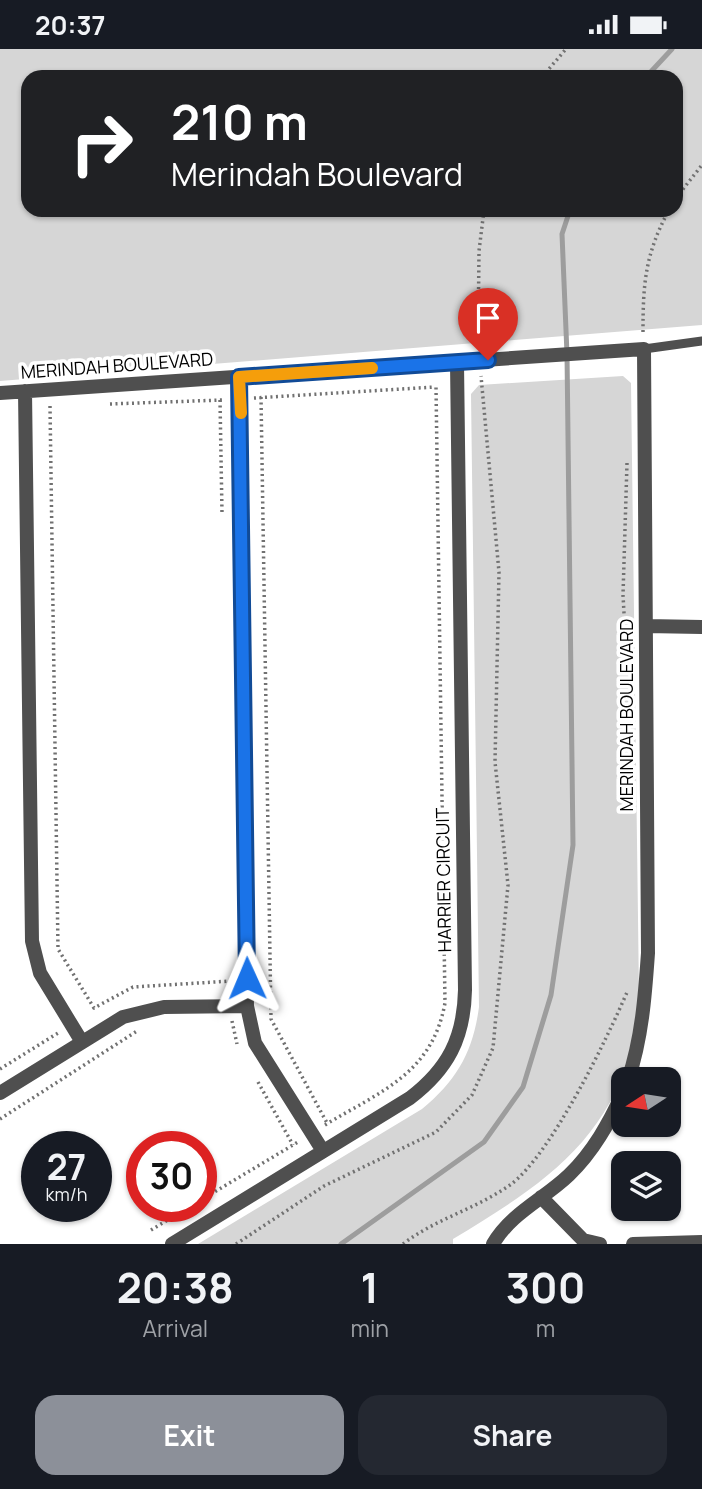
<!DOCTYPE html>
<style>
:root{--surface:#171b24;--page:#242831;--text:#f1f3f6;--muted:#9ea1a6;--accent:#8c9099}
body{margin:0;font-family:Manrope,sans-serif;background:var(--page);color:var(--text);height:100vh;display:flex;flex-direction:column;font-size:26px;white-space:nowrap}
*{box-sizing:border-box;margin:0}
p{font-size:23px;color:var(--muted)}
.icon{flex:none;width:38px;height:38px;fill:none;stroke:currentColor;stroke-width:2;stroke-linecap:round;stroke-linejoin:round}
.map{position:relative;height:1195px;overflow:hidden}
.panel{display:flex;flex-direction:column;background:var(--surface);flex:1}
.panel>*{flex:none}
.hud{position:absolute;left:21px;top:21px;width:662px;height:147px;border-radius:21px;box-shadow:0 2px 5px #0004;background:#202124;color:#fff;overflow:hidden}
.needle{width:46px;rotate:258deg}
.tools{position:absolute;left:611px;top:1018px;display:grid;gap:14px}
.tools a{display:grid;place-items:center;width:70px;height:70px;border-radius:14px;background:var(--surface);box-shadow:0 2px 5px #0004;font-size:35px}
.speed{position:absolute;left:21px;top:1082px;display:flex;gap:14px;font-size:35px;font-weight:700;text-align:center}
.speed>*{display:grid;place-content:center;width:91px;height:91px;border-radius:50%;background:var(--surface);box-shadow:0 2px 5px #0004;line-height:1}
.speed small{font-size:18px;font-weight:400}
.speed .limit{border:10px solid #d22;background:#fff;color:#111}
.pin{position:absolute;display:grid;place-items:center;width:60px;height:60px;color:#fff;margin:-72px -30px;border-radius:50% 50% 50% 0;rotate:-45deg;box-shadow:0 0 7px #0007}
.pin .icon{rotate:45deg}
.me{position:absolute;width:77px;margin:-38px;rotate:359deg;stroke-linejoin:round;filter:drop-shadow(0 0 5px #0008)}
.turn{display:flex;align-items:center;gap:24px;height:147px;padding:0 35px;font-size:32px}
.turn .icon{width:91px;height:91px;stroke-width:2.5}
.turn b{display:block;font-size:49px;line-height:60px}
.eta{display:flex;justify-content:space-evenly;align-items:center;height:119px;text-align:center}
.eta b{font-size:42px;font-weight:700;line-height:49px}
.button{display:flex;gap:14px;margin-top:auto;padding:14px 35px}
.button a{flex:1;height:80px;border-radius:21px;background:var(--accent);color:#fff;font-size:28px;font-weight:700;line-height:80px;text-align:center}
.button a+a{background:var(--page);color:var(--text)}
.status{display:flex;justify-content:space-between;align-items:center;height:49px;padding:0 35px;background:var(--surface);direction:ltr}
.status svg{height:19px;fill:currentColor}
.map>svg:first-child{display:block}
.green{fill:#d6d6d6;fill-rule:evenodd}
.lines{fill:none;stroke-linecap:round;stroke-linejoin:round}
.stream{stroke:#9d9d9d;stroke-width:5}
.path{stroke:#717171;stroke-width:3.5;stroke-dasharray:2 3.5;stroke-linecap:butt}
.service{stroke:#4f4f4f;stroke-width:9}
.minor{stroke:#4f4f4f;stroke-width:14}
.route-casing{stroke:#114b97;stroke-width:18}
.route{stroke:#1a73e8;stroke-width:12}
.slow{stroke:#f59e0b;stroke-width:12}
.labels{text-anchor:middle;stroke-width:7;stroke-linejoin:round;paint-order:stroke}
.street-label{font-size:18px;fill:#000;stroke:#fff}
</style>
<div class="status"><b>20:37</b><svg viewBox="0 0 49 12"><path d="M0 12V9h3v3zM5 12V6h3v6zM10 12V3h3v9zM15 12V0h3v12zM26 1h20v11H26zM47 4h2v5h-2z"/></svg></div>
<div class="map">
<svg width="702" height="1195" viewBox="0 0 702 1195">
<rect width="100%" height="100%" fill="#fff"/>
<path class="green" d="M0,0H702V276L0,332ZM676,28V161H28V28Z
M623,327L631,334L639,945C636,965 635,985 630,1004C603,1099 532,1142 453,1190V1195H198L422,1060C457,1031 473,1003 479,958L471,345L479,336Z"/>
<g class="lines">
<path class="stream" d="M646,28L672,0
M341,1195L484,1093L523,1038L551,946L573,796L567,305L562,185L570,161"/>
<path class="path" d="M542,28L566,0
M676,149L702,116
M643,283C643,235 645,205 669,161
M478,295L479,202L484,161
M261,348L271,970L327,1074
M254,349L435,338
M220,351L222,464
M110,355L222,351
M50,357L58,900L94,959L133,938L231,932
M627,414L623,546L628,637
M232,972L237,995
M0,1020L58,984
M258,1033L293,1096
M0,1070L137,982
M325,1076C381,1042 432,1025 445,954L436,338
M201,1151L298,1093
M151,1181L191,1157
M236,1195L324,1137L436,1083L472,1046L493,999L508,836L495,713L499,523L481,327
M403,1195C435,1170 476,1160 510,1136C551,1106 607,990 628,941"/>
<path class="service" d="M644,300L702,292"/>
<path class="minor" d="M239,328L247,957L255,994L323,1102
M25,342L32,892L40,924L82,993
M0,344L644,300L648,904C645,947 642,989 628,1031
M646,577L702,578
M0,1044L123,968L164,958L247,957
M541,1148L583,1191L600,1195
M172,1195L410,1049C448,1020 464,989 465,941L457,314
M493,1195C511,1164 544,1150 569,1126C593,1103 609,1074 623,1044
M633,1195L702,1193"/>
</g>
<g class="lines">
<defs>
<path id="route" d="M247,929L239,328L488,311"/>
</defs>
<use href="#route" class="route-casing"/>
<use href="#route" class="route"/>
<path class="slow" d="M241,364L239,328L372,319"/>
</g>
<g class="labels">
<g class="street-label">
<text transform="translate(117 317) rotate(-4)" y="6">MERINDAH BOULEVARD</text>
<text transform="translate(627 666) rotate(-90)" y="6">MERINDAH BOULEVARD</text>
<text transform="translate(444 831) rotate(-91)" y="6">HARRIER CIRCUIT</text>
</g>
</g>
</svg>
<div class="tools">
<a><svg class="needle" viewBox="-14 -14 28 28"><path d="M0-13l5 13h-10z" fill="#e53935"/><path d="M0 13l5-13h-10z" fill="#9ea1a6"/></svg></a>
<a><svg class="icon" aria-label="layers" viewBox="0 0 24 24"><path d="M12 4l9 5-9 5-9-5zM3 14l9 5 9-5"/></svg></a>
</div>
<div class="speed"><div>27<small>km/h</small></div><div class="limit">30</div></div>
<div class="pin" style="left:488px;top:311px;background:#d93025"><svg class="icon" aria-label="arrive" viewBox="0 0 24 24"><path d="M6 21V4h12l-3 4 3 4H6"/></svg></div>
<svg class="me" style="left:247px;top:929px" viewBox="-20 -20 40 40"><path d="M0-17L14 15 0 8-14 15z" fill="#1a73e8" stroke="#fff" stroke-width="4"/></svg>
<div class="hud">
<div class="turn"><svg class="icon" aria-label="right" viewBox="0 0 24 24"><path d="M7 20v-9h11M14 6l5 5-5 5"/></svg><div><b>210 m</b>Merindah Boulevard</div></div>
</div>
</div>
<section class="panel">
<div class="eta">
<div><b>20:38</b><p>Arrival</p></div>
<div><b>1</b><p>min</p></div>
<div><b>300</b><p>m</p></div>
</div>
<div class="button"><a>Exit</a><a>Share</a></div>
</section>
